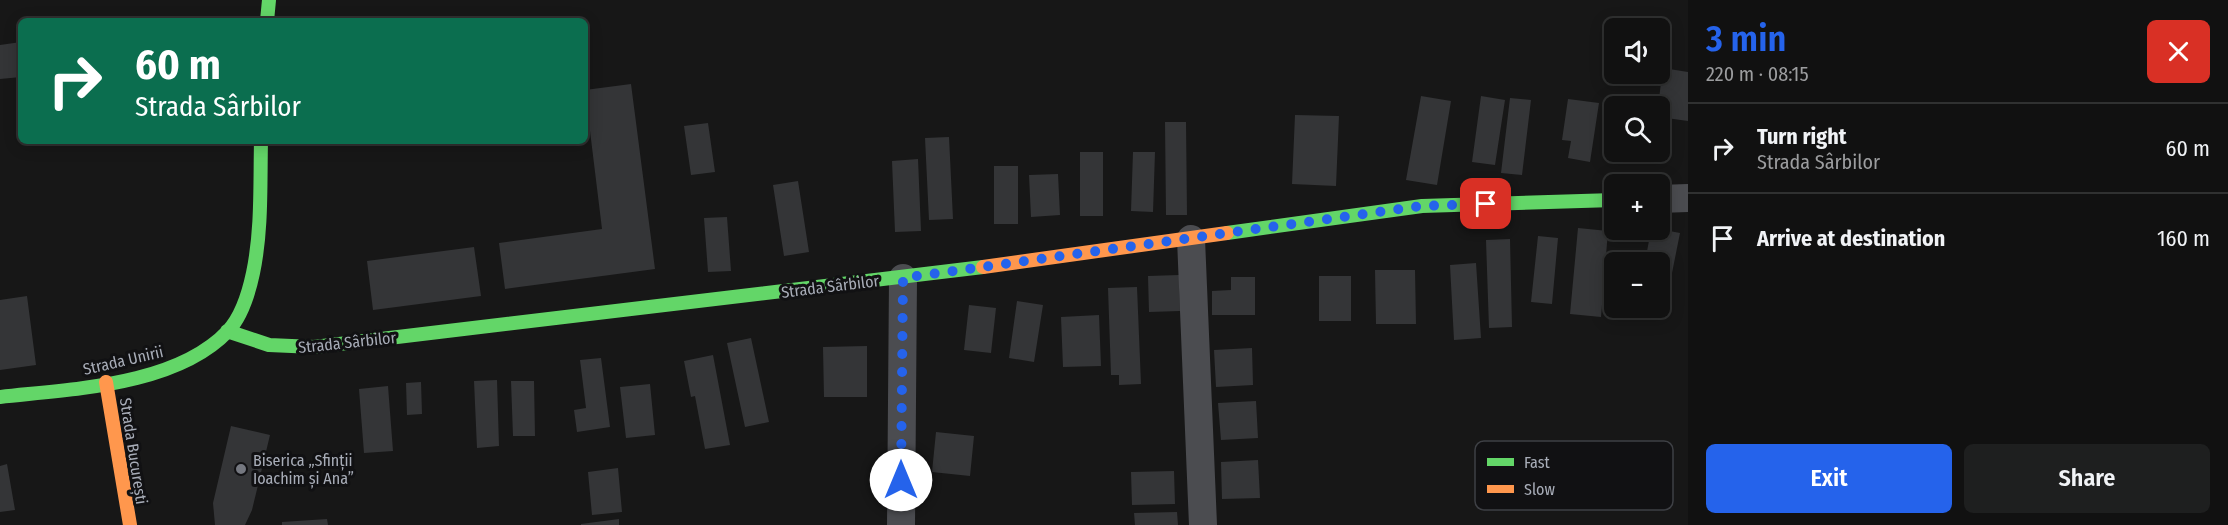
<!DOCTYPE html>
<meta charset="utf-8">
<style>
:root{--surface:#111;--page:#1e1f1f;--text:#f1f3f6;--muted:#9c9d9f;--line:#303131;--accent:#2563eb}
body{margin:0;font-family:"Fira Sans Condensed",sans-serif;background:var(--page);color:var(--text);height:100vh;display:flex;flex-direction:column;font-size:22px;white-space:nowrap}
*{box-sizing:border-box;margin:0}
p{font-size:20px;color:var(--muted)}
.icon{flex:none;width:33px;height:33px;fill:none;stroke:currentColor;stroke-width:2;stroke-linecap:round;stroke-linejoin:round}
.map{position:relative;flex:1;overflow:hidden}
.sheet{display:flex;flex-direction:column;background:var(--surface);width:540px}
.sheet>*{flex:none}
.guide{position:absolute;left:18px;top:18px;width:570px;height:126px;border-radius:9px;box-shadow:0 3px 15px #0003,0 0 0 2px var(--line);background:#0b6e4f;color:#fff;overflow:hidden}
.controls{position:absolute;left:1604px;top:18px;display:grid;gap:12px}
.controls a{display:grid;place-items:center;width:66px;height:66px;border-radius:9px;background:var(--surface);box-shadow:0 3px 15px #0003,0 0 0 2px var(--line);font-size:30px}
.pin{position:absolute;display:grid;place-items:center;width:51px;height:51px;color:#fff;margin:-26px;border-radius:12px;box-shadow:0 3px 9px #0006}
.me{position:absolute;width:66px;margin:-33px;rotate:0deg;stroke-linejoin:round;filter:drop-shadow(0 0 4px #0008)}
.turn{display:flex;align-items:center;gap:21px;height:126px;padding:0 18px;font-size:27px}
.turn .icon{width:78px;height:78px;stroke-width:2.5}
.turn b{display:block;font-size:42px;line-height:51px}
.round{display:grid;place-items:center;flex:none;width:63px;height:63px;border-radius:9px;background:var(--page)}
.overview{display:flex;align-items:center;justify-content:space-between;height:102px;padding:0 18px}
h1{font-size:36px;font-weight:600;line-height:45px;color:var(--accent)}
.primary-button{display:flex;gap:12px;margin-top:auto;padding:12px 18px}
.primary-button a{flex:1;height:69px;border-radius:9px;background:var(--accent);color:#fff;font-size:24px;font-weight:600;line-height:69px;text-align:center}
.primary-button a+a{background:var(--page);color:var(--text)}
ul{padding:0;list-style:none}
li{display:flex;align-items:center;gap:18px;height:90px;padding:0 18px;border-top:2px solid var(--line)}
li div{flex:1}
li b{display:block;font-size:22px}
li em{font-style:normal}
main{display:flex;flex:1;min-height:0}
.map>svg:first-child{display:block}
.building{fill:#343537}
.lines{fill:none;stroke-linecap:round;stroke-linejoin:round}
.street{stroke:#4b4c50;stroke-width:28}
.fast{stroke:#63d668;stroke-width:14}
.slow{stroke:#ff974d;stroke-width:14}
.route{stroke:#2563eb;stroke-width:10;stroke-dasharray:0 18}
.poi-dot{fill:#757880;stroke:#111113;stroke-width:2}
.labels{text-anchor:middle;stroke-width:6;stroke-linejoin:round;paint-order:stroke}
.street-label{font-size:16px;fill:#a8adb8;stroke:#111113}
.poi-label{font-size:16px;fill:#a8adb8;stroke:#111113;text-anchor:start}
.key{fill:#111113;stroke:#3e4045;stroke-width:1.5}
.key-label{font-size:16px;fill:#a8adb8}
</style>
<main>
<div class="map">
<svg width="1688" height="525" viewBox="0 0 1688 525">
<rect width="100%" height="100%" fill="#171717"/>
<path class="building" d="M21,42V77L0,79V45Z
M1663,68L1688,72V121L1659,117L1658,106Z
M631,84L655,269L505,289L499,243L602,229L585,90Z
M1421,96L1451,101L1437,185L1406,180Z
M1481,96L1505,100L1495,165L1472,162Z
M1510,98L1531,100L1522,175L1501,173Z
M1568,99L1599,103L1590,162L1568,158L1571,141L1562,140Z
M1295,115L1339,116L1336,186L1292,184Z
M1165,122H1186L1187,215H1166Z
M708,123L715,172L691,175L684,126Z
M949,137L953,219L929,220L925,138Z
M1080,152H1103V216H1080Z
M1133,152H1155L1153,212L1131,211Z
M918,159L921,231L895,232L892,161Z
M994,166H1018V224H994Z
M1058,174L1060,215L1031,217L1029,175Z
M798,181L809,252L784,256L773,185Z
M727,217L731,271L708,272L704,218Z
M1578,228L1608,231L1601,317L1570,314Z
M1659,229L1680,233L1664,313L1640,309L1659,308V262H1645L1651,230Z
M1538,236L1558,238L1552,304L1531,302Z
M1510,239L1512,327L1489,328L1486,240Z
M474,247L481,296L373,310L367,261Z
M1476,263L1481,338L1454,340L1450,265Z
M1375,270H1415L1416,324H1376Z
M1179,275L1180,311L1149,312L1148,276Z
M1319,276H1351V321H1319Z
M1231,277H1255V315H1212V291L1231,290Z
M1137,287L1141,384L1119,385V375H1111L1108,288Z
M27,296L36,365L0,370V300Z
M1017,301L1043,305L1034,362L1009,358Z
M969,305L996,308L991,353L964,350Z
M1099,315L1101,366L1063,367L1061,317Z
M751,338L769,422L745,427L727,343Z
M867,346V397H824L823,347Z
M1252,348L1253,385L1216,387L1214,350Z
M713,355L730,445L705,449L695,396L691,397L684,361Z
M601,358L610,427L577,432L574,410L586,408L580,360Z
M497,380L499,446L477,448L474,381Z
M511,381H534L535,436H513Z
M421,382L422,414L407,415L406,383Z
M650,384L655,435L626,438L620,387Z
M388,386L393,451L364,453L359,389Z
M1256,401L1258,438L1221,440L1218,403Z
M231,426L270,435L252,510L245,525H215L213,503Z
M936,432L974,436L970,476L932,472Z
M1258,460L1260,498L1222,499L1221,462Z
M7,464L15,510L0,512V466Z
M618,468L622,512L592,515L588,472Z
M1174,471L1175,504L1132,505L1131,472Z
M1177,512L1178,525H1135L1134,513Z
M327,519L328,525H282V522Z
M619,519V525H581V524Z"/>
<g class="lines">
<path class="street" d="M1659,199L1688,198
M1191,239L1203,525
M901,525L903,278"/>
<path class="fast" d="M267,21L269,0
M1227,233L1422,206L1614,200
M227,331L269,345L314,347L983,267
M0,397C71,389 176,386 228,331C242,316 249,292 253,273C262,230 260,185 261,141"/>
<path class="slow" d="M983,267L1227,233
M106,382L130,525"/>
</g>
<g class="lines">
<path class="route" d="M901,480L903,278L1422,206L1486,204"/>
</g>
<circle class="poi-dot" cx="241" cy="469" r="6"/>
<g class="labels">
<g class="street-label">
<text transform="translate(830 286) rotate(-7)" y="6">Strada Sârbilor</text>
<text transform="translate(347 342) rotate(-6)" y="6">Strada Sârbilor</text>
<text transform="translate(123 360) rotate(-13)" y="6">Strada Unirii</text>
<text transform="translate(134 451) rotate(81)" y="6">Strada București</text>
</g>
<g class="poi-label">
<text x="253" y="466">Biserica „Sfinții<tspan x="253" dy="18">Ioachim și Ana”</tspan></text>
</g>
</g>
<rect x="1475" y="441" width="198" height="69" rx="9" class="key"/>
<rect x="1487" y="458" width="27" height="8" fill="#63d668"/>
<rect x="1487" y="485" width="27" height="8" fill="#ff974d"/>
<g class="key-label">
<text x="1524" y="468">Fast</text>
<text x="1524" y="495">Slow</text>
</g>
</svg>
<div class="controls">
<a><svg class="icon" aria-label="sound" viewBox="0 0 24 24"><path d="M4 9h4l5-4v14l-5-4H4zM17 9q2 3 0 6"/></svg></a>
<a><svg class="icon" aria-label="search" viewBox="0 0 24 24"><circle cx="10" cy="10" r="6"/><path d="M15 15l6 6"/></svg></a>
<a>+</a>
<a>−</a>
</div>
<div class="pin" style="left:1486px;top:204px;background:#d93025"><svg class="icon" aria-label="arrive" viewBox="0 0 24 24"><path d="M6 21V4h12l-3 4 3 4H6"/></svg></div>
<svg class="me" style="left:901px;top:480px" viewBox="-20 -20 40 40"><circle r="19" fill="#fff"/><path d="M0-13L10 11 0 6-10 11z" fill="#2563eb"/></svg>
<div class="guide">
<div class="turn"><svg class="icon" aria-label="right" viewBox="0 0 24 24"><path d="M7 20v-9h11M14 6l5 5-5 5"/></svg><div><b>60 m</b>Strada Sârbilor</div></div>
</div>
</div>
<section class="sheet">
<div class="overview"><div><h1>3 min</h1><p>220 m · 08:15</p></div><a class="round" style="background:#d93025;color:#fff"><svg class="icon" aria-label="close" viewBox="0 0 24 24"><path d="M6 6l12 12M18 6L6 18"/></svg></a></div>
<ul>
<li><svg class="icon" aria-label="right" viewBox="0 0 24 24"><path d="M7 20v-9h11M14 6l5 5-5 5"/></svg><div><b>Turn right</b><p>Strada Sârbilor</p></div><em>60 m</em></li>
<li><svg class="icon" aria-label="arrive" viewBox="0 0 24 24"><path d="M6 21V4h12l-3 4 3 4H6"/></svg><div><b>Arrive at destination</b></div><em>160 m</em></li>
</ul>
<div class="primary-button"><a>Exit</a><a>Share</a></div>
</section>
</main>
